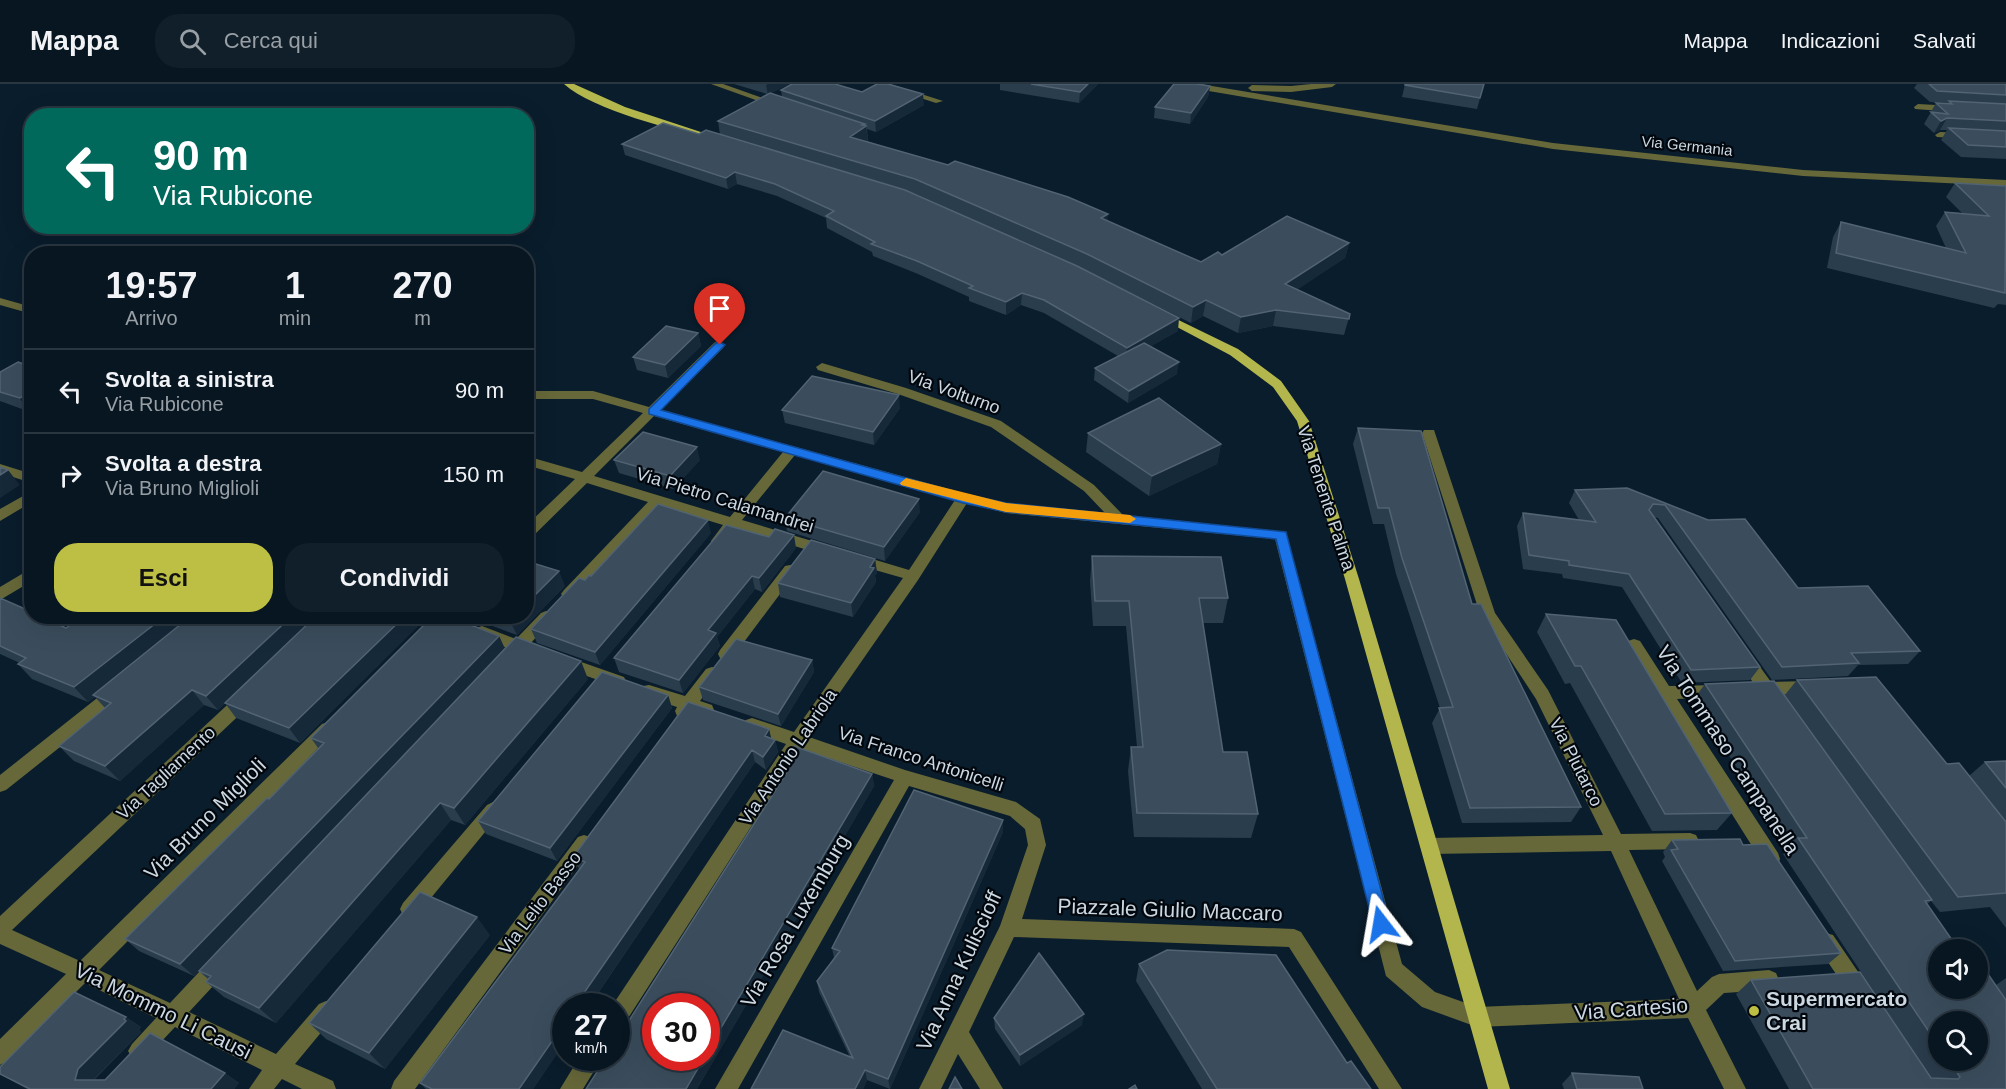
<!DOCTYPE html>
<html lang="it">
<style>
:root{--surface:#081621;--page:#111f2a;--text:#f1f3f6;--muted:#989fa5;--line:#29353f;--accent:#bcbf43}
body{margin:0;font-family:Arial,sans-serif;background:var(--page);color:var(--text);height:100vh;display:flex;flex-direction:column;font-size:22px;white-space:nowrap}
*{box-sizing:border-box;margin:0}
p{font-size:20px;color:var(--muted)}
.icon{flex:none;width:33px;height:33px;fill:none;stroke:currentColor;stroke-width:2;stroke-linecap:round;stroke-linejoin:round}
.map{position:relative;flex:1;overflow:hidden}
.panel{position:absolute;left:24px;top:162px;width:510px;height:378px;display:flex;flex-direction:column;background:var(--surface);border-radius:24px;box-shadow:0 6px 24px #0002,0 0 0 2px var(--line)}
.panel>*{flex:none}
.guide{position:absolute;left:24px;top:24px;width:510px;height:126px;border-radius:24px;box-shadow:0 6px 24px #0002,0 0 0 2px var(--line);background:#00695c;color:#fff;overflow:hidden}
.tools{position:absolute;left:1928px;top:855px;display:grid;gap:12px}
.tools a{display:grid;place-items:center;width:60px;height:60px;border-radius:50%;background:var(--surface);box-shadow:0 6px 24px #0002,0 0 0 2px var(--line);font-size:30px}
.speed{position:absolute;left:552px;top:909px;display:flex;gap:12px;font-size:30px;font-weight:700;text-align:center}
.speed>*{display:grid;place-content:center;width:78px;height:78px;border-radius:50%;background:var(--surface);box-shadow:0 6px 24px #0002,0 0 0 2px var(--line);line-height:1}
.speed small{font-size:15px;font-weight:400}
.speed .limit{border:9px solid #d22;background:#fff;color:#111}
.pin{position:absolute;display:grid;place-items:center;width:51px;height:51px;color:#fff;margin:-62px -26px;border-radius:50% 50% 50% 0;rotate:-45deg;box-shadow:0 0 6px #0007}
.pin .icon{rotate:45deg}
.me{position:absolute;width:66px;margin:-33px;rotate:346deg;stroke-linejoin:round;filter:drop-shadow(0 0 4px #0008)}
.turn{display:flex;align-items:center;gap:21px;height:126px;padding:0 30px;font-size:27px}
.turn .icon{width:78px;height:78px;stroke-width:2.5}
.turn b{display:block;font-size:42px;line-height:51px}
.eta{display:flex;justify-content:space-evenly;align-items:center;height:102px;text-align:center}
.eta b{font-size:36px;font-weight:600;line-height:42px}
.button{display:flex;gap:12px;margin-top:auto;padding:12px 30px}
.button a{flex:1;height:69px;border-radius:24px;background:var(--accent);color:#111;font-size:24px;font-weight:600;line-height:69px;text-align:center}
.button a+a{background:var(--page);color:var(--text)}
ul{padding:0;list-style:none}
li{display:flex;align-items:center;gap:18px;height:84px;padding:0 30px;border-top:2px solid var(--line)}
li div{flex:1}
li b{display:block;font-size:22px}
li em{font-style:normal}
header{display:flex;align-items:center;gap:36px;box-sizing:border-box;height:84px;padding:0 30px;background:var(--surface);border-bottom:2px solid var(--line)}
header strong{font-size:28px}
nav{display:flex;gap:33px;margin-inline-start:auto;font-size:21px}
.search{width:420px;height:54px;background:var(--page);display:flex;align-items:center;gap:15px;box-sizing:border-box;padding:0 21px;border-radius:24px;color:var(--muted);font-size:22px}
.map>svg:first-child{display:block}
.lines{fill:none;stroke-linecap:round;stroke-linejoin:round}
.minor{fill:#666839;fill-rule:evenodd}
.major{fill:#b3b64d;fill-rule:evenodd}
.wall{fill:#2a3d4d;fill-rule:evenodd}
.shaded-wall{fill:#162939}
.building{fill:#3b4d5d;stroke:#526372;stroke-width:1.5}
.route{fill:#1a73e8;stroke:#114b97;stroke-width:1.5}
.slow{fill:#f59e0b}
.poi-dot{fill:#bcbf43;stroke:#02070d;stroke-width:2}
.labels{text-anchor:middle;stroke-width:4.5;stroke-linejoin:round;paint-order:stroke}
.far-street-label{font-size:15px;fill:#cbd7e1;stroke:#02070d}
.street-label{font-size:18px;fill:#cbd7e1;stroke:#02070d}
.near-street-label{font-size:21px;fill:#cbd7e1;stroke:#02070d}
.near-poi-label{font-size:21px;font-weight:bold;fill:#cbd7e1;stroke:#02070d;text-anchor:start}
</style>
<header>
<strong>Mappa</strong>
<div class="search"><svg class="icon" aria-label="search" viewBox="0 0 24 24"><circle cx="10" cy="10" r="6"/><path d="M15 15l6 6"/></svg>Cerca qui</div>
<nav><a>Mappa</a><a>Indicazioni</a><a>Salvati</a></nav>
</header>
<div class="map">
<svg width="2006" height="1005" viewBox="0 0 2006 1005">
<rect width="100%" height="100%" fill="#0a1d2c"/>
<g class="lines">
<path class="minor" d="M711,0H723L782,21L775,23Z
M877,0H890L943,17L936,19Z
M1187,0H1200L1553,59L1803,86L2006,96V102L1803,92L1553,65L1191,4Z
M1311,0H1336L1332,3L1291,8L1252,7L1248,4L1252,1L1291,2Z
M1918,20L1954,22L1958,25L1954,28L1915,25L1914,23Z
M1940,48L2006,51V57L1937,53L1935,51Z
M0,214L32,223V230L0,221Z
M719,257L725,261L723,264L661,326L963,409L1006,419L1105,429L1084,407L991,343L898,310L818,286L816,283L822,279L906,304L1001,337L1094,401L1123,431L1286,448L1402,880L1435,908L1477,923L1679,915L1611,767L1429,770L1423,768L1420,762L1423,756L1429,754L1603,751L1536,615L1480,530L1422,349L1424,346H1434L1495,529L1548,606L1621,750L1690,749L1696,751L1699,757L1696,763L1690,765L1629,766L1697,907L1712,893L1719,890L1769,886L1776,889L1779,896L1776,903L1769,906L1724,909L1706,926L1746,1005H1724L1688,934L1477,943L1422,923L1386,892L1275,455L1006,429L967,419L918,496L809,653L905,686L1016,718L1040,735L1046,761L1022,835L1294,845L1301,848L1402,1005H1379L1289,863L1014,853L969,948L1003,1005H980L958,970L941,1005H919L1000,842L1028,761L1025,745L1010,732L909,702L738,1005H715L894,696L801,665L623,942L616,945V922H612L786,660L746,646L744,641L746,636L752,634L794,648L903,494L854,480L852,476L854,472L859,471L909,486L955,416L795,371L742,436L832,463L834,467L832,471L827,472L736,444L723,461H713L711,457L723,441L661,422L574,514H564L561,510L564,506L648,418L587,399L531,454L526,456V442L575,395L526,381V372L582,388L643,329L593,315H526V307H593L649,323L715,258ZM654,332L783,368L730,433L594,392Z
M0,380L32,390V399L0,389Z
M32,407V418L0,437V425Z
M790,481L795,482L797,486L795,490L732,574H720L718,570L720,566L785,482Z
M32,484V497L0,516V503Z
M546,527L551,529L554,533L530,560L536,562L538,566L536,570L530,572L522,569L513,574L507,572L505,568L507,564L476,552L474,548L476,544L482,542L516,555L541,529Z
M1634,555L1640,557L1669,602L1719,601L1725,602L1727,607L1725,612L1719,613L1677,615L1778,769L1780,775L1778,781L1771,783L1764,781L1628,565L1626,561L1628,557Z
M1744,567L1750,569L1771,598L1809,597L1815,598L1817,603L1815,608L1780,611L1782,615L1780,620C1770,623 1768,619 1762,611L1752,610L1750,605L1754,600L1736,573L1738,569Z
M567,573L624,593L626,597L624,601L618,603L561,583L559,579L561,575Z
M712,583L718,585L720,589L700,617L712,621L714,626L712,631L706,633L692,628L683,634L677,632L675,627L677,623L643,612L641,607L643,602L649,601L685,612L706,585Z
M117,602L123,603L125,608L123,613L6,706L0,708V691L111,603Z
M245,609L251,610L253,615L251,620L12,846L80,877L322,640L328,638L334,640L336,645L334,650L99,886L170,919L214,872L221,870L228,872L231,879L228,886L189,928L276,970L319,920L326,917L333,920L336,927L333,934L295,980L333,997L336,1005H302L282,995L274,1005H249L262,986L175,943L146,974L139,978L132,974L128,967L132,960L156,934L85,899L7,977L0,981V955L66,890L0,860V832L239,610Z
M493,718L499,721L502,726L499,731L417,831L410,834L403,831L400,825L403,819L487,721Z
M584,751L590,753L593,759L590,765L415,1005H391L394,997L578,753Z
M1826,849L1833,851L1865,898L1868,905L1865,912L1858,915L1851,912L1819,865L1816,858L1819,851Z
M579,974H602L583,1005H560Z"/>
<path class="major" d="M564,0H574L625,23L722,55L714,57C674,45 594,27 564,0Z
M1162,228L1238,265L1281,297L1309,337L1359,495L1510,1005H1488L1345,495L1297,337L1273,303L1230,271L1158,233L1156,231Z"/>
</g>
<path class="wall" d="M734,0H789L771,9L782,13L781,6L862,8L924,21L876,48L867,45L868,57H867L1108,137L1201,178L1222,171L1349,159L1345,174L1297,205L1350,230L1344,251L1273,242L1238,249L1203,232L1191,239L1081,184L1178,247L1151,262L1177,290L1128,319L1094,296L1095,284L1118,272L1044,229L1021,221L1006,231L969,217V213L918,190L873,172L872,168L827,144L826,134L777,112L737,100L728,105L625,71L622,60L699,50L720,51L718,37L767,10ZM910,108L916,110L1032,162Z
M1000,0H1098L1079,19L1000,6Z
M1405,0H1484L1477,25L1402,13Z
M1917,0H2006V75L1961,73L1941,56L1947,46H1940L1934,49L1924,40L1936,19H1948L1930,18L1914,4Z
M1210,2L1208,13L1190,40L1154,34L1155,23Z
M1955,99L2006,102V221L1998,220L1994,224L1827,184L1833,153L1841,138L1946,164L1936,142L1945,128L1962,129L1946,113Z
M698,249L701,262L668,294L637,286L633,273Z
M0,288L30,328L0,317Z
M900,324L874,361L785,339L782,326Z
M1358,344L1472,520L1581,723L1571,738L1462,739L1432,639L1440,624L1396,490L1384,440H1373L1353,360Z
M1088,349L1221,360L1217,380L1149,412L1086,368Z
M614,376H700L673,405L619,389Z
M1627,404L1708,436L1798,504L1920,567L1908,580L1858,581L1848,592L1772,596L1658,434L1655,433L1760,583L1750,596L1682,599L1622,503L1563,494L1562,490L1523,485L1517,442L1523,429L1579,436L1569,419L1575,406Z
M920,428L885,477L787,447L785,434Z
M711,449L600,581L537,559L531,545L585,496L591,492Z
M796,464L762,508L755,505L717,553L720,562L683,609L619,588L614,574Z
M1092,472L1228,514L1223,539H1203L1223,668L1258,730L1251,754L1134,753L1128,687L1131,663H1137L1126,542H1093L1090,497Z
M875,475L877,489L875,491L876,498L853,533L780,513L778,499Z
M565,502L517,551L466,532H526Z
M0,514L66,544L428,532L300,659L236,634L225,619L218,626L204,621L120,697L74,677L59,662L105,624L95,613L88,618L32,595L18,580L20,579L0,570Z
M1546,530L1732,729L1717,746L1652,747L1570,599L1565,600L1537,548Z
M499,552L505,565L194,892L139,867L125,855L269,715L318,664L311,654Z
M812,576L814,588L781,642L703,616L699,603Z
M588,595L465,741L451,736L276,939L224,913L206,898L208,895L199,887Z
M1797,596L1969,692L1985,678L2006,677V844L1990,823L1940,828L1931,817L1927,820L1938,904L1996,901L2006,894V1005H1789L1736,910L1751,896L1931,994L1783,770L1789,764L1693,616L1705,600L1784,612ZM1938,938L1977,976H1938Z
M668,611L672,624L557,777L486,750L478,737Z
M769,645L771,654L775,656L778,668L766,686L755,678L533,1005H426L420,999L580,786L579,785L573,773Z
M780,684L872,690L874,702L697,1005H586L783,695Z
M1003,748L890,1005L867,996L863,1005H751L850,973L819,908L817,897L834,874L832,864Z
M1672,756L1743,761L1841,869L1828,880L1723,887L1662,777L1665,773L1663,768Z
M490,851L385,985L326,955L309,939Z
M1139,880L1347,979L1371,1005H1202L1136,897Z
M126,933L141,943L139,946L141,948L94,996L225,989L239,999L234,1005H27L0,990Z
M994,934L1082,941L1020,982L995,945Z
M1572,989L1643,1005H1564L1562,1000Z"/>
<path class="shaded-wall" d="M768,0H789L768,11L766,1Z
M1088,0H1098L1079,19L1080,8Z
M1210,2L1208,13L1190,40L1191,29Z
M923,10L924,21L876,48L875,37Z
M1947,34L1940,46L1934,49L1941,37Z
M865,40V43L866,42L868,57L851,67L850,53Z
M735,88L737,100L728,105L726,94Z
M1108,130L1107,146L1101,134Z
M1349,159L1345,174L1282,216L1285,200Z
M1022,209L1021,221L1006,231V218Z
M1206,216L1203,232L1191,239L1193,223Z
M1276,226L1273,242L1238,249L1241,233Z
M1179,234L1178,247L1125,277L1127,264Z
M698,249L701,262L668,294L665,281Z
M1179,278L1177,290L1128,319L1129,307Z
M32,307V327L30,328L20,314Z
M899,311L900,324L874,361L873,348Z
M1221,360L1217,380L1149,412L1152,392Z
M697,363L700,376L673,405L670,392Z
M8,386L20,401L0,414V391Z
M919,415L920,428L885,477L884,463Z
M708,436L711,449L600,581L595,568Z
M794,451L796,464L762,508L759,494Z
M875,475L877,489L875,491L876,498L853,533L851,519L870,483Z
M559,487L565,502L517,551L510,537L514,532H526V520Z
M752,492L755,505L717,553L720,562L683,609L679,596L708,546Z
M165,532H196L93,611L95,613L88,618L74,603Z
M292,532H318L218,626L206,612Z
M405,532H428L300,659L289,644Z
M499,552L505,565L194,892L180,880Z
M812,576L814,588L781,642L778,630Z
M581,577L588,595L465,741L454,724Z
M192,606L204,621L120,697L105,682Z
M668,611L672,624L557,777L550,764Z
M769,645L772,658L765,652Z
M775,656L778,668L766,686L763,673Z
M752,666L755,678L589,922H575Z
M872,690L874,702L697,1005H686L704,974H706V969Z
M440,719L451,736L276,939L259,924Z
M1003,736V748L890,1005L888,995Z
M477,833L490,851L385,985L369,969Z
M1084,930L1082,941L1020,982V971Z
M126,933L141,943L139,946L141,948L94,995L92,1005L75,996L78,985Z
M566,937V957L533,1005H519Z
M865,986L867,996L863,1005H855Z
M225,989L239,999L234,1005H211Z"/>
<path class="building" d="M792,0H835L862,8L877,0H888L923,10L875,37L781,6Z
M1031,0H1088L1080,8Z
M1174,0H1197L1210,2L1191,29L1155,23Z
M1405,0H1484L1480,14L1405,1Z
M1929,0H2006V11L1937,7Z
M770,9L865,40L862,41L866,42L850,53L948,81L955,77L1068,113L1108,130L1101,134L1201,178L1218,168L1222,171L1287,132L1349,159L1285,200L1350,230L1349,235L1276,226L1241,233L1206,216L1193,223L1087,170L915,95L718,37Z
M1949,17L2006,20V37L1947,34L1941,37L1931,28L1948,30L1936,19L1952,20Z
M663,39L699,50L706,46L905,106L1077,182L1179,234L1127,264L1044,216L1022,209L1006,218L969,204L973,202L917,177L871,160L875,158L826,132L834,127L775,100L735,88L726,94L622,60Z
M1949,44L2006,47V63L1968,61Z
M1955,99L2006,102L2005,209L1836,169L1841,138L1966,169L1945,128L1989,132Z
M666,242L698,249L665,281L633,273Z
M1144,259L1179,278L1129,307L1095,284Z
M18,278L32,283V307L20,314L0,308V288Z
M812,292L899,311L873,348L782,326Z
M1159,314L1221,360L1152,392L1088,349Z
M1358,344L1421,347L1472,520H1481L1581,723L1470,724L1439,624L1453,623L1402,474L1389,424H1378Z
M643,348L697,363L670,392L614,376Z
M0,383L8,386L0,391Z
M823,387L919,415L884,463L785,434Z
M1627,404L1708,436L1745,435L1798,504L1868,502L1920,567L1851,569L1859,579L1782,583L1665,421L1653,420L1649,426L1760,583L1691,586L1629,490L1569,481V477L1529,471L1523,429L1596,438L1575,406Z
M658,420L708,436L595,568L531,545L579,494L585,496L589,491L591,492Z
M726,441L769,453L775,445L794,451L759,494L752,492L708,546L716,549L679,596L614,574Z
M811,456L875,475L870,483L874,484L851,519L778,499Z
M1092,472L1221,473L1228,514H1199L1223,668H1247L1258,730L1137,729L1131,663H1143L1129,517H1095Z
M526,477L559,487L526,520Z
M0,514L32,528V532H41L66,544L81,532H165L74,603L18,580L26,574L0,562Z
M1546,530L1616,536L1732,729L1665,730L1581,582H1575Z
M191,532H292L206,612L192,606L105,682L59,662L111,619L93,611Z
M316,532H405L289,644L225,619Z
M433,532H448L499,552L180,880L125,855L267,714L269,715L324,659L311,654Z
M499,532H514L510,537Z
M516,553L581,577L454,724L440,719L259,924L206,898L211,892L199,887Z
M736,555L812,576L778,630L699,603Z
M602,588L668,611L550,764L478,737Z
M1876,593L1947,680L1959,679L2006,738V809L1958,813L1797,596Z
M1774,597L1932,816L1925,817L1959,866H1938V904H1977V890L1978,891L1988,890L2006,916V1005H1813L1751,896L1860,888L1931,994L1958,995L1960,993L1949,976H1977V938H1938V961L1798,754H1807L1705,600Z
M688,618L769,645L765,652L775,656L763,673L752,666L575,922H566V937L519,1005H432L420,999L585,778L573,773Z
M794,662L872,690L706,969V922H656V974H704L686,1005H586L606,974H616V957L787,688L780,684Z
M2006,677V704L1985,678Z
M914,706L1003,736L888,995L865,986L855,1005H751L783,946L853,974L817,897L840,867L832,864Z
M1740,755L1743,761L1767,760L1841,869L1735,877L1671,766L1678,765L1672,756Z
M420,808L477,833L369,969L309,939Z
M1167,866L1276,871L1347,979L1351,977L1371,1005H1217L1139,880Z
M1039,869L1084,930L1020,971L994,934Z
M74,908L126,933L124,935L126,937L78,985L75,996H105L150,949L225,989L211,1005H30L0,990V983Z
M1572,989L1639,993L1643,1005H1577Z
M955,993L962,1005H949Z
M1135,1001L1137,1005H1129Z"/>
<path class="route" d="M720,258L725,261L723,263L661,326L964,410L1006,419L1286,448L1390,840L1388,845L1381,848L1375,845L1373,840L1276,455L1006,428L963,419L649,330V325L716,259Z"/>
<path class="slow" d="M906,394L1006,419L1130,431L1136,435L1130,439L1006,428L901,401L900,399Z"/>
<circle class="poi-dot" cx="1754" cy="927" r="6"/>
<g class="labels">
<g class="far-street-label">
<text transform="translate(1687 62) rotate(6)" y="5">Via Germania</text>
</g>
<g class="street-label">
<text transform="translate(954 308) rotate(20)" y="6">Via Volturno</text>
<text transform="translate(1326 414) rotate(72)" y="6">Via Tenente Palma</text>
<text transform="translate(725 416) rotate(17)" y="6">Via Pietro Calamandrei</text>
<text transform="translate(788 673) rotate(-56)" y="6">Via Antonio Labriola</text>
<text transform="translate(921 675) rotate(18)" y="6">Via Franco Antonicelli</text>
<text transform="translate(1576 678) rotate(63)" y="6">Via Plutarco</text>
<text transform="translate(166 689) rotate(-43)" y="6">Via Tagliamento</text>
<text transform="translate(540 819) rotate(-53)" y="6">Via Lelio Basso</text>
</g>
<g class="near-street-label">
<text transform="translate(1728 666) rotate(57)" y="7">Via Tommaso Campanella</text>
<text transform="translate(205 735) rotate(-45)" y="7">Via Bruno Miglioli</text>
<text transform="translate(1170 826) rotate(2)" y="7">Piazzale Giulio Maccaro</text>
<text transform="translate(795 837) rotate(-60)" y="7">Via Rosa Luxemburg</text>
<text transform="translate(959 887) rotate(-65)" y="7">Via Anna Kuliscioff</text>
<text transform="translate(1631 925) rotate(-4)" y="7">Via Cartesio</text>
<text transform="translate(163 927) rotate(26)" y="7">Via Mommo Li Causi</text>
</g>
<g class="near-poi-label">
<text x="1766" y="922">Supermercato<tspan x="1766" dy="24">Crai</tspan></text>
</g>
</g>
</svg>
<div class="tools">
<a><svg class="icon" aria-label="sound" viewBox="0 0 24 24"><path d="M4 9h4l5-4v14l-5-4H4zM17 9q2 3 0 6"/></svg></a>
<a><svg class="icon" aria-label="search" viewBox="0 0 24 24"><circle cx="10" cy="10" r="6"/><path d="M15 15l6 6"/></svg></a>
</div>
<div class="speed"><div>27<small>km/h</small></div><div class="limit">30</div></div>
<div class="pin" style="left:720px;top:261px;background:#d93025"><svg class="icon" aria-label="arrive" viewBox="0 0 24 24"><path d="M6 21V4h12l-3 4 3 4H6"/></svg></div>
<svg class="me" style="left:1381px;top:840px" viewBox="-20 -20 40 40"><path d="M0-17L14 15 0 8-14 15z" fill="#1a73e8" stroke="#fff" stroke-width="4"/></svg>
<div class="guide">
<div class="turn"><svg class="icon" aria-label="left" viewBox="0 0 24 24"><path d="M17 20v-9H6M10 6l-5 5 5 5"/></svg><div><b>90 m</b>Via Rubicone</div></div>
</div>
<section class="panel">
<div class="eta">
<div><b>19:57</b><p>Arrivo</p></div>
<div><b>1</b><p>min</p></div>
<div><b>270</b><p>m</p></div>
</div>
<ul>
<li><svg class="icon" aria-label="left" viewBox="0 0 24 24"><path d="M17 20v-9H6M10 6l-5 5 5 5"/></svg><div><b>Svolta a sinistra</b><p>Via Rubicone</p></div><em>90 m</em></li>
<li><svg class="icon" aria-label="right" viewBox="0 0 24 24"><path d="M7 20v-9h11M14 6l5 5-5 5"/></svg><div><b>Svolta a destra</b><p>Via Bruno Miglioli</p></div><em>150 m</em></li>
</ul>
<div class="button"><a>Esci</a><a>Condividi</a></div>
</section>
</div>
